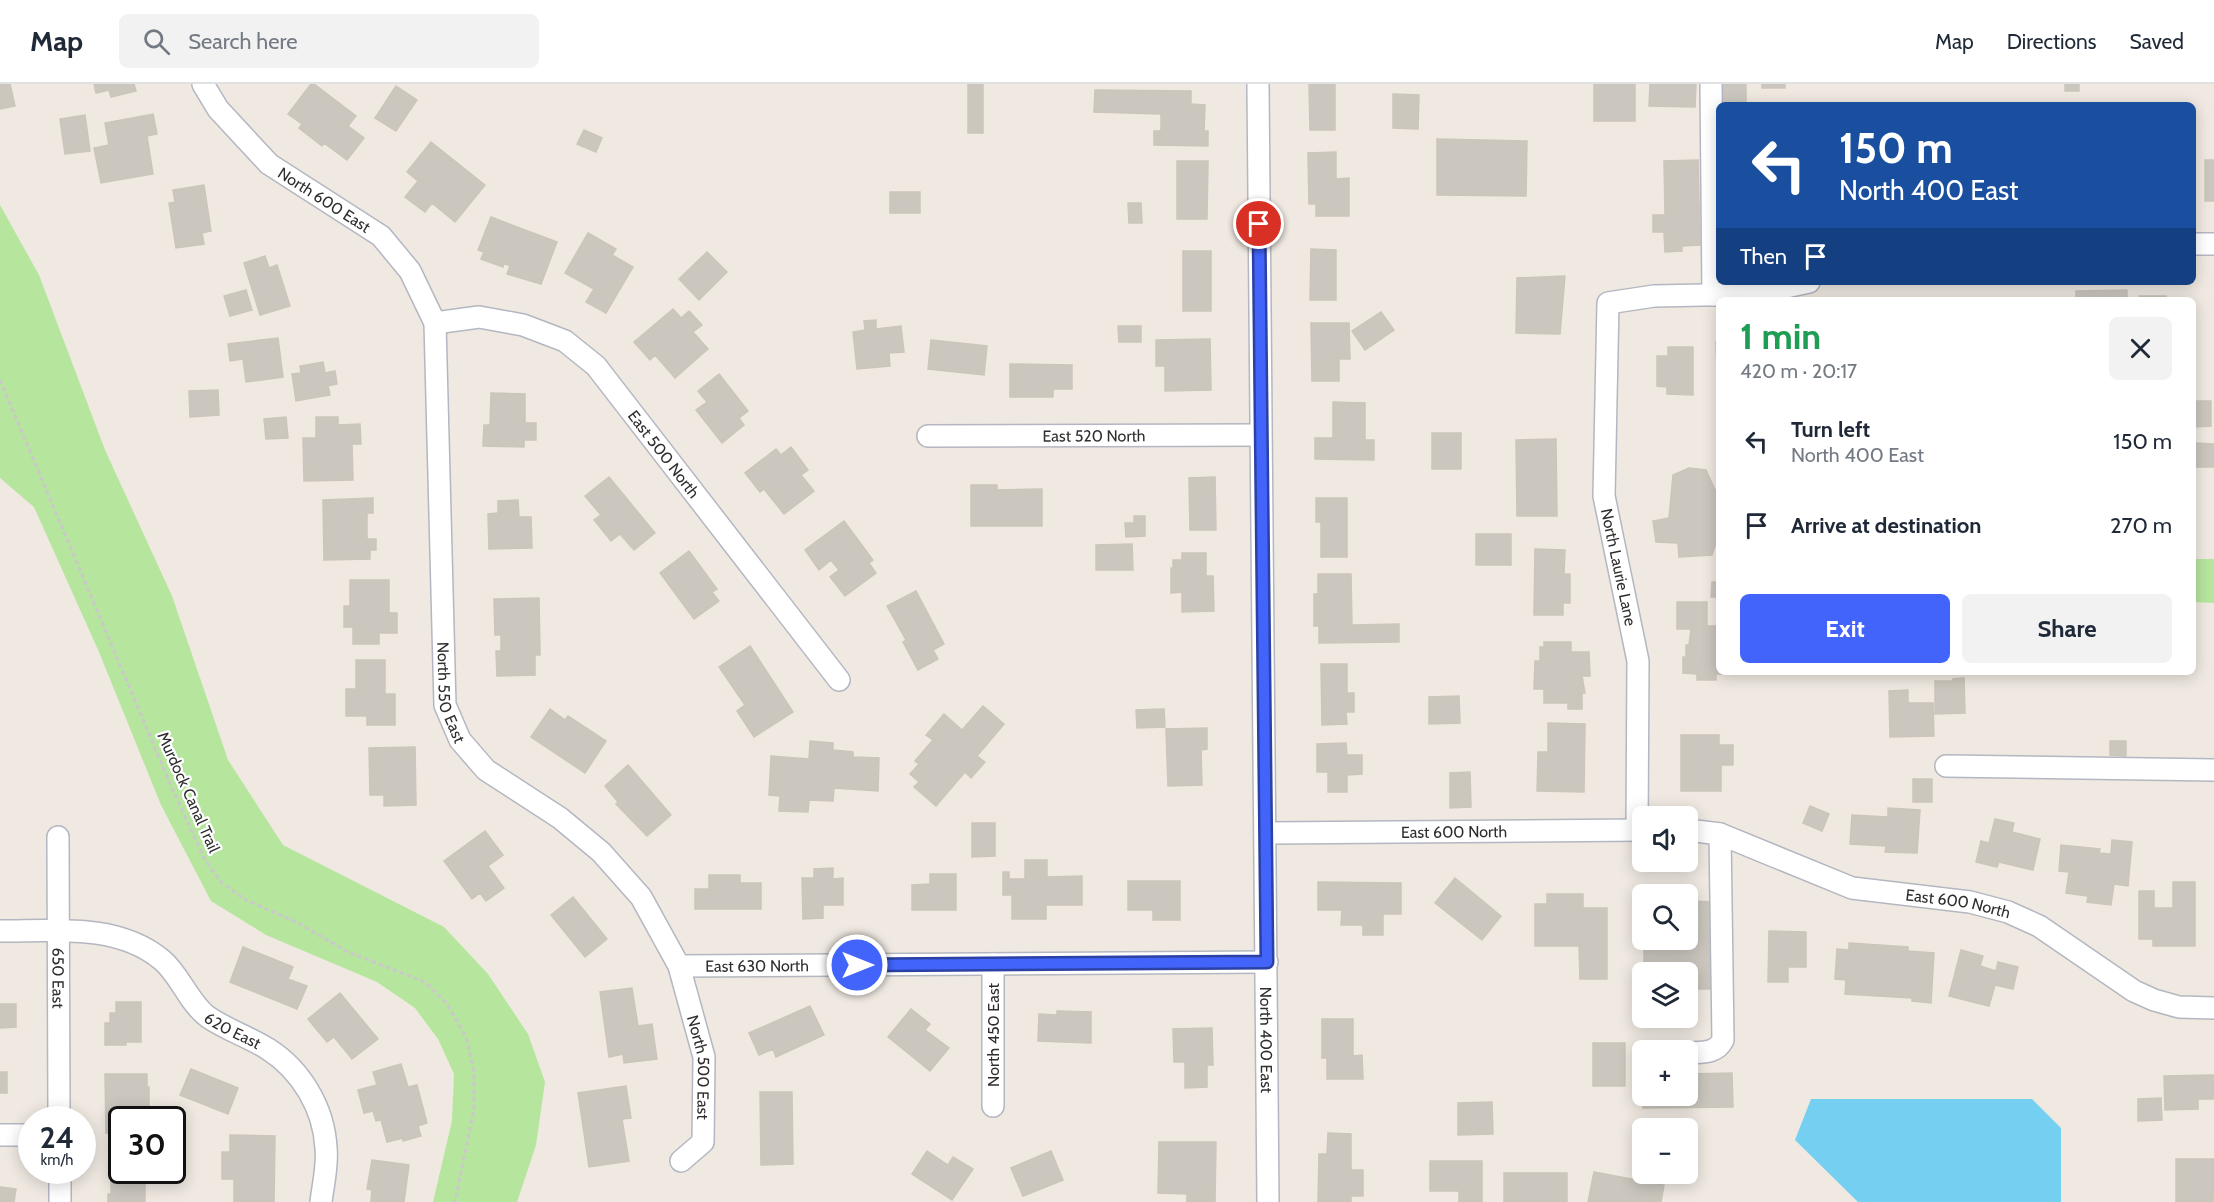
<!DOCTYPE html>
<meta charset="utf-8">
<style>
:root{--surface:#fff;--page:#f2f2f3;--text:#1f2937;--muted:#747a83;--line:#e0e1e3;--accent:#4264fb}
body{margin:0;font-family:Cabin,sans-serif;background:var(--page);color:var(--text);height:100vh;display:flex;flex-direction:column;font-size:22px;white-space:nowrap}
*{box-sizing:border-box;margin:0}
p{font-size:20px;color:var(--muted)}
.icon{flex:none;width:33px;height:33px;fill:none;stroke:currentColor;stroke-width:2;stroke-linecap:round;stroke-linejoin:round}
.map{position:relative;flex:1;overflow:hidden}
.panel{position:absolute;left:1716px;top:213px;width:480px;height:378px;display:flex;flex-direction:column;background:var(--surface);border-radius:9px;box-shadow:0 3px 15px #0003}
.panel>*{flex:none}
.banner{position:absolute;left:1716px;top:18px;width:480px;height:183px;border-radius:9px;box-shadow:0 3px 15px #0003;background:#1a4fa0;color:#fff;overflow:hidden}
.tools{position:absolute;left:1632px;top:722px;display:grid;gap:12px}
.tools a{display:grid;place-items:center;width:66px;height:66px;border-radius:9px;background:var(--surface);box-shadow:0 3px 15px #0003;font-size:30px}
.speed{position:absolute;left:18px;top:1022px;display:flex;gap:12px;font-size:30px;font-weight:700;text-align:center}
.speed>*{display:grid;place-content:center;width:78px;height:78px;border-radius:50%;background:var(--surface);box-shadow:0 3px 15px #0003;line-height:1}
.speed small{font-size:15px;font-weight:400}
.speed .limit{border:3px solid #111;border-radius:9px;background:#fff;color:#111}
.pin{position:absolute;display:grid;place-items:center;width:51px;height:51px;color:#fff;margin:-26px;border:3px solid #fff;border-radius:50%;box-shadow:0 2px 6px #0007}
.me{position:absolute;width:66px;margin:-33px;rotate:90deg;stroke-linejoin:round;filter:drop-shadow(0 0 4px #0008)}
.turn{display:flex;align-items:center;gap:21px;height:126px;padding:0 24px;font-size:27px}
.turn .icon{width:78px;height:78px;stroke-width:2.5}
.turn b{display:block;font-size:42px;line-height:51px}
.then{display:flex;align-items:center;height:57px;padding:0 24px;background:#0003;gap:12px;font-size:22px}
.round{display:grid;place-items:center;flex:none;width:63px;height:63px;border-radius:9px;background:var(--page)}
.headline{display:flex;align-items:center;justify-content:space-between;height:102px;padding:0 24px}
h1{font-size:36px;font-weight:800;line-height:45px;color:#1e9e55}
.action{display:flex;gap:12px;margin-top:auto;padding:12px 24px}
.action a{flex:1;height:69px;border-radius:9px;background:var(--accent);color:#fff;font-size:24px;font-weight:800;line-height:69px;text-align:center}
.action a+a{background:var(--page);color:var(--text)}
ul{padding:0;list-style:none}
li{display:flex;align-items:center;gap:18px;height:84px;padding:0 24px}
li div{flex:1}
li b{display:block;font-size:22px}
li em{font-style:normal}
header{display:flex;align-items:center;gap:36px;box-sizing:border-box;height:84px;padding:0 30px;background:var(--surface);border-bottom:2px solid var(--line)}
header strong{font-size:28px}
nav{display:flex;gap:33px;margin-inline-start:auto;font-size:21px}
.search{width:420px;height:54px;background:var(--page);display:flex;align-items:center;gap:15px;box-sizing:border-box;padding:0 21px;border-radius:9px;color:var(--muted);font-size:22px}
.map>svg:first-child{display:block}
.green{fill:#b6e59e}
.water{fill:#75cff0}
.building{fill:#cbc7bf;stroke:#cbc5ba;stroke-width:1.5}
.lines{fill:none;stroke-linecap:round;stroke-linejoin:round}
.minor-casing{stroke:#b4b7c1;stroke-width:24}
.path{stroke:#c9c9c9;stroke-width:3;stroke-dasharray:4.5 3;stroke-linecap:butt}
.minor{stroke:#fff;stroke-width:21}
.route-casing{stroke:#2b41a3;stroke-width:15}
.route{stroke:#4264fb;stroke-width:10}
.labels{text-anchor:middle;stroke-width:4.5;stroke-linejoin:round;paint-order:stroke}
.street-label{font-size:16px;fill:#2e2e2e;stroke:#fff}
</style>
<header>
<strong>Map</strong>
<div class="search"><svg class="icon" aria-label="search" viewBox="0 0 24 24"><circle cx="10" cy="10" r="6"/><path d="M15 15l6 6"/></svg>Search here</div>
<nav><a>Map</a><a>Directions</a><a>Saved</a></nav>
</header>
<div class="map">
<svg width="2214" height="1118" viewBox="0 0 2214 1118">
<rect width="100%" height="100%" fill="#efe9e1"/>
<path class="green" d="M0,121L39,191L105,366L172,512L228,676L283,761L444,843L488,890L528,950L545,998L536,1061L517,1118H433L452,1037L454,990L438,955L415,924L377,898L266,851L211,817L161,721L99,568L34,423L0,394Z
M2193,475H2214V519L2193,518Z"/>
<path class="water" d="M1811,1015H2032L2061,1044V1118H1858L1795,1056Z"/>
<path class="building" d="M0,0H10L15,22L0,25Z
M94,0H134L136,7L111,13L109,6L96,9Z
M311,0H314L356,32L348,42L364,54L347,76L324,59L322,62L299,44L302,40L288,30Z
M968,0H983V49H968Z
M1309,0H1335V46H1310Z
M1594,0H1635V37H1594Z
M1650,0H1696L1695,23L1649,22Z
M1722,0H1746V21H1723Z
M1762,0H1785V4H1762Z
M2065,0H2079V7H2065Z
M396,2L417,16L396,47L375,34Z
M1095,6L1191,7V20L1205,21L1204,47H1208V62L1154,61V47H1161V30L1094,28Z
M1393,10L1419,11L1418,45L1393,44Z
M153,30L157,50L147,52L153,90L101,99L94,64L109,61L105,39Z
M85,31L90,67L65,70L60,35Z
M584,46L602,54L596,68L577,60Z
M1437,55L1527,57L1526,112L1437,111Z
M431,58L485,101L455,138L432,119L425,128L405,113L418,97L407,88Z
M1336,68V95L1349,94V132H1316V120H1309L1308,69Z
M1698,76L1700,161L1682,162V167L1665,168L1664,148H1653V131H1665L1664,77Z
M2205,76H2214V117H2205Z
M1177,77H1208L1207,135H1177Z
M204,101L211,147L202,149L204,160L176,164L169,119L175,118L173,106Z
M890,108H920V129H890Z
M1128,119H1141L1142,139H1129Z
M491,133L557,158L541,200L507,190L510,182L504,179L503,183L481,175L484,168L478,166Z
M588,149L616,165L612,171L633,183L606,229L586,218L594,205L565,189Z
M1311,165L1336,166V216H1310Z
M1183,167H1211V227H1183Z
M707,168L727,188L699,216L679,195Z
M265,172L269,184L277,181L290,222L260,231L244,179Z
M1565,192L1560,250L1516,249L1517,194Z
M246,206L252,226L230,232L224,212Z
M2127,206V216H2076V207Z
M2139,212H2166V216H2139Z
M673,225L681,234L689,227L702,241L693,248L708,265L675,294L655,271L650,276L634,258Z
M1381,228L1394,246L1365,266L1352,247Z
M876,236V245L901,242L904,268L889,269L890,282L857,285L853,248L865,246L864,237Z
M1311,239H1349L1350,275H1339V297H1312Z
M1118,242H1141V258H1119Z
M278,254L283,293L246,298L243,275L230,277L228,260Z
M1210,255L1211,306L1165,307V282H1156V256Z
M931,256L987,262L984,291L928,285Z
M1716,258H1719V287H1717Z
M1668,263H1693V311L1667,310V303L1657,302V272H1668Z
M323,278L325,289L335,287L337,300L328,302L330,311L296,317L292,290L301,289L300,282Z
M1010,280L1072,281V305H1053V313H1010Z
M719,290L748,327L739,334L744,341L722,359L696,326L707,318L698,307Z
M218,306L219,331L190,333L189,307Z
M491,309L525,310V339H536V356H524V363L483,362L484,341H490Z
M2193,317H2211V342L2193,343Z
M1333,318L1365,319V356H1374V376L1315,375V354H1333Z
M286,333L288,354L266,355L264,335Z
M316,333H338V341L360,340L361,360H352L353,396L304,397L303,354H316Z
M1432,349H1461V385H1432Z
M1556,355L1557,432H1517L1516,356Z
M2194,359L2214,360V383H2193Z
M791,363L808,386L801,391L814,407L784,430L764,405L760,408L745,389L776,365L781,371Z
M1689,384L1706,386L1719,415V449L1712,471L1679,473L1678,459L1656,458L1653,437L1669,434L1673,391Z
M609,393L655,449L634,466L620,450L611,457L594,436L601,431L585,412Z
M1215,393L1216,446H1190L1189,394Z
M971,401H997V406L1042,405V442H971Z
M373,414V429H367V455H376V466H370V475L324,476L323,416Z
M1316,414H1347V473H1321V438H1316Z
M518,416L519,433H531L532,464L489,465L488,430L498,429V417Z
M1134,432H1145V452L1126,453L1125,439H1134Z
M844,437L873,476L869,479L876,489L845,512L830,493L839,486L831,476L819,486L805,466Z
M1476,450H1511V481H1476Z
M1132,460L1133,486H1096V461Z
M1535,465L1565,466L1564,490H1570V519H1563V531H1534Z
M689,467L717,505L712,508L719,517L694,535L660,489Z
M1182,469H1206V492H1213L1214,527L1182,528V508L1171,509V484H1173V476H1182Z
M1318,490H1351L1352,541L1399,540V558L1319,559V542H1314V510H1318Z
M350,496H389V529H397V549H379V560H353V543H344V522H350Z
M1712,498H1719V513H1711Z
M916,507L944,560L933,566L938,575L918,586L903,558L906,556L887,522Z
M539,514L540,571H535V591L497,592L496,567H501V551H495L494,515Z
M1677,518H1707V542H1719V588H1727V590H1716V596H1697V590L1683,589V573H1686V561H1689L1691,545H1677Z
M1544,558H1571V568H1589L1590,592H1582L1585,609H1582V625H1568V619H1544V605H1534L1535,577H1540V563H1544Z
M750,562L793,628L754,653L737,627L745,621L719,583Z
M356,576H385V610H395V641H367V632H346V605H356Z
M1321,580H1347V609H1354V628H1346L1347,640L1322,641Z
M1964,594L1965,629L1935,630V597H1953V595Z
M1908,606V619H1933L1934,652L1890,653L1889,607Z
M1459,612L1460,639L1429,640V613Z
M983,622L1004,640L977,672L985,678L971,694L965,688L936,722L914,703L919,698L910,690L919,680L915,677L933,656L926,651L944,630L962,646Z
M550,625L565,636L568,632L606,657L585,689L531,653Z
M1164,625L1165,643L1137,644L1136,626Z
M1548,639L1585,640L1584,708L1537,707L1538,668H1548Z
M1207,644V665L1201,666L1202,701L1168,702L1166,645Z
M1681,651H1719V661H1733V681H1721V707H1681Z
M810,657L833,659V666L853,668V673L879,674L878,707L834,704L833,717L809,716L808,728L779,727L780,712L769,711L771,672L809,675Z
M2110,657H2126V672L2110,671Z
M1346,659L1347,671H1362V690L1347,691V708H1328V688H1317V660Z
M415,663L416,721L384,722V711H370L369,664Z
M628,681L671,731L647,752L616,720L618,718L605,702Z
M1470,688L1471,723L1450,724V689Z
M1913,695H1932V718H1913Z
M1810,722L1829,730L1822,747L1803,739Z
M1888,724L1920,726L1917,769L1885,768L1886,762L1850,760L1852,731L1888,733Z
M1995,735L2014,739L2012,748L2040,755L2033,786L1999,778L1997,783L1976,778L1981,757L1989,759Z
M972,739H995V772L972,773Z
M485,747L503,771L488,782L504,804L486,817L480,809L472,815L444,777Z
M2112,756L2132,758L2128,802L2114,800L2111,821L2087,818L2088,812L2066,809L2069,788L2059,787L2061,761L2100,765L2099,769L2111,770Z
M1025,776H1047V793L1082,792V821H1046V835H1012V811H1003V788H1009V795H1025Z
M833,784V795L843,794V821H823V834L803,835L802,794H814V785Z
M930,790H956V826H912V801L930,800Z
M709,791H740V799H761V825H695V805H709Z
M1455,794L1501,832L1482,856L1435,819Z
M1128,797H1180V836H1153V826H1128Z
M1318,798L1401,799V830H1383V851H1363V841H1341L1342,826H1318Z
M2173,798H2195V862H2153V855H2139V807H2154V824H2173Z
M1547,810H1583V824H1607V895H1580L1579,862H1535V820H1547Z
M573,813L607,855L585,873L551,831Z
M1689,817L1713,818L1712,905H1688V888H1644V855H1688Z
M1769,847L1806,848V883H1788V898H1768Z
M1849,859L1908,863V867L1934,869L1931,919L1912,917V914L1845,910L1846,896L1835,895L1837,865L1849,866Z
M243,863L293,883L288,895L307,902L297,925L230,898Z
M1961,866L1983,872L1980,882L1996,887L1998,878L2018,883L2013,905L1995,901L1989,922L1949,912Z
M632,904L638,942L652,940L657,975L624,979L623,970L609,973L600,908Z
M340,909L378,955L352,975L334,953L327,958L308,935Z
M116,918H141V958H126V961H105V939H110V929H116Z
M0,920H16V943L0,944Z
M810,922L824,951L776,973L773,965L759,971L749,949Z
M911,925L930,940L925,946L949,964L930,987L888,953Z
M1057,927L1091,928V959L1038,957L1039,930L1057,931Z
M1322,935H1353V972L1362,971L1363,995H1327V974H1322Z
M1212,944L1213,981H1207V1003L1185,1004V978H1174L1173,945Z
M1593,959H1625V1002H1593Z
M401,980L408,1003L417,1001L427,1039L418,1042L421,1052L403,1057V1054L387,1058L381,1036L376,1037L373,1027L364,1029L358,1006L377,1001L373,988Z
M191,985L238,1004L228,1030L180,1011Z
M0,988H7V1009H0Z
M1732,989L1733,1023L1643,1024V1011H1688V990Z
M105,990H147V1003H149V1028H140V1035H122V1049H106Z
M2214,991V1015H2198V1025L2165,1026L2164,992Z
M626,1002L631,1034L622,1035L629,1077L589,1083L578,1009Z
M760,1008H792L793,1080L761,1081Z
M2161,1014L2162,1036L2138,1037V1015Z
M1492,1018L1493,1050L1458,1051V1019Z
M1328,1049L1351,1050V1086H1363V1112H1351V1118H1318L1319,1070H1327Z
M230,1051L275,1052L274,1118H234V1095H222V1068H230Z
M1159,1058H1216L1215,1118H1187V1110L1158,1109Z
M927,1067L948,1081L953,1073L973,1085L952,1116L912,1090Z
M1051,1067L1063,1096L1023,1112L1011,1084Z
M2176,1075H2214L2213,1118H2176Z
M372,1076L409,1081L404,1118H371L372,1106L367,1105Z
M1430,1077H1482V1118H1459V1107H1430Z
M1594,1088L1664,1101L1661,1118H1588Z
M1504,1089H1567V1118H1504Z
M111,1095H145V1118H108V1110H111Z
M0,1103L16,1105L14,1118H0Z"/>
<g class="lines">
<defs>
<g id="minor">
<path id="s1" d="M203,0L218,25L269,80L381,152L410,187L435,239L445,621L460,656L486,686L560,734L601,768L641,813L679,882L704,973L703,1058L681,1077"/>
<path id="s2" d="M1258,0L1268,1118"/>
<path d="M1711,0L1713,211"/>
<path d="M2193,160H2214"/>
<path id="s3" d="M435,239L479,233L523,241L565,257L596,282L839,596"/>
<path id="s4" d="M928,352L1260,351"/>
<path d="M1946,682L2214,686"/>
<path d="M1637,746L1638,577L1604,412L1608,219L1654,212L1754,210L1809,198"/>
<path id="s5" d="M1688,746L1720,750L1852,804L1970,818L2008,828L2039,842L2134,907L2154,916L2179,923L2214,924"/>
<path id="s6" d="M1265,749L1642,746"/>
<path id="s7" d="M58,753L59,1035"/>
<path id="s8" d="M0,847C53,847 118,839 162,876C180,891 189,919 208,933C227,946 249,953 268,965C301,986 324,1024 326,1064C328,1081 323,1101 321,1118"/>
<path d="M993,880V1022"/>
<path id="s9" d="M679,882L1267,878"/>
<path d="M1688,969C1702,968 1716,970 1723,956L1720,750"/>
<path d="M0,1051H32"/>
<path d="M60,1086V1118"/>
</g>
</defs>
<use href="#minor" class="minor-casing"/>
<path class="path" d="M0,296L171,702L205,776L220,797L244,815L298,839L348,868L425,898L447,920L466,953L474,987V1024L455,1118"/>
<use href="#minor" class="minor"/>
</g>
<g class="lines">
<defs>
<path id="route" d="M857,881L1267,878L1259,140"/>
</defs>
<use href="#route" class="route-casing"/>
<use href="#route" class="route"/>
</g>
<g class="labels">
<g class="street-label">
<text dy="6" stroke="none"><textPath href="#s1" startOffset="170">North 600 East</textPath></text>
<text dy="6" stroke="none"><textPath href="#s4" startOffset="166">East 520 North</textPath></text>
<text dy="6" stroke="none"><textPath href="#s3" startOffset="285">East 500 North</textPath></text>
<text transform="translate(1619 483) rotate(78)" y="6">North Laurie Lane</text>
<text dy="6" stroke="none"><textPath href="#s1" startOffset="711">North 550 East</textPath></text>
<text transform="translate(189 708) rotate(66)" y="6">Murdock Canal Trail</text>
<text dy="6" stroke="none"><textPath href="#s6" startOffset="189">East 600 North</textPath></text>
<text dy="6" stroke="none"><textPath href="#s5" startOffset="282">East 600 North</textPath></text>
<text dy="6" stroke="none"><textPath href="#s9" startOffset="78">East 630 North</textPath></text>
<text dy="6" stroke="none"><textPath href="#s7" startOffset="141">650 East</textPath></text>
<text dy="6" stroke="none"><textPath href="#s8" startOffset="270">620 East</textPath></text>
<text transform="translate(993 951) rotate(-90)" y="6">North 450 East</text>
<text dy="6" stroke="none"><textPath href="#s2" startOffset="956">North 400 East</textPath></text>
<text dy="6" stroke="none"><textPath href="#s1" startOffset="1185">North 500 East</textPath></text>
</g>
</g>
</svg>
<div class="tools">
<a><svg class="icon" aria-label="sound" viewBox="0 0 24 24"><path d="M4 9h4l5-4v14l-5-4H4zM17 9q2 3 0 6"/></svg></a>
<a><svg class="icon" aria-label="search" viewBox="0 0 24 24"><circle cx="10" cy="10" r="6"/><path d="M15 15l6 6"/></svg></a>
<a><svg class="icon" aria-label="layers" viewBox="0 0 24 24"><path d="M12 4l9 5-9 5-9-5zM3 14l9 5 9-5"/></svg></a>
<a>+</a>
<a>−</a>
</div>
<div class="speed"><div>24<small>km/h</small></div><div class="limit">30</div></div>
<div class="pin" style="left:1259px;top:140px;background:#d93025"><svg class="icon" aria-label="arrive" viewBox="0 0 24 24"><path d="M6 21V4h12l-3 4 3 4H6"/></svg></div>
<svg class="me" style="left:857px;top:881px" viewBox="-20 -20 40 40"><circle r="17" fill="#4264fb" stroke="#fff" stroke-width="3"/><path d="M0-11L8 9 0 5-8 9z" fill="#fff"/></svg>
<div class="banner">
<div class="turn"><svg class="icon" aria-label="left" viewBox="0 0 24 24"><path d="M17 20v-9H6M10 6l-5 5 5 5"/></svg><div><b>150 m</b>North 400 East</div></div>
<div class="then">Then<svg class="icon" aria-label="arrive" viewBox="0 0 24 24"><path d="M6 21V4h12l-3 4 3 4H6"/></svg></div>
</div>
<section class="panel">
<div class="headline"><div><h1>1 min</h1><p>420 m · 20:17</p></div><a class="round"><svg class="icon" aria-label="close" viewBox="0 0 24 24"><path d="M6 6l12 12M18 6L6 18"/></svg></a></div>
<ul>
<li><svg class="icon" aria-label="left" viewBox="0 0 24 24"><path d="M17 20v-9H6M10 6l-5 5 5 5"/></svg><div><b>Turn left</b><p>North 400 East</p></div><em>150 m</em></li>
<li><svg class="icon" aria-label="arrive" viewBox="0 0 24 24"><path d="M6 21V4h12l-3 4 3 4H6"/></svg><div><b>Arrive at destination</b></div><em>270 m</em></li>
</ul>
<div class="action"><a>Exit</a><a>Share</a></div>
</section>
</div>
